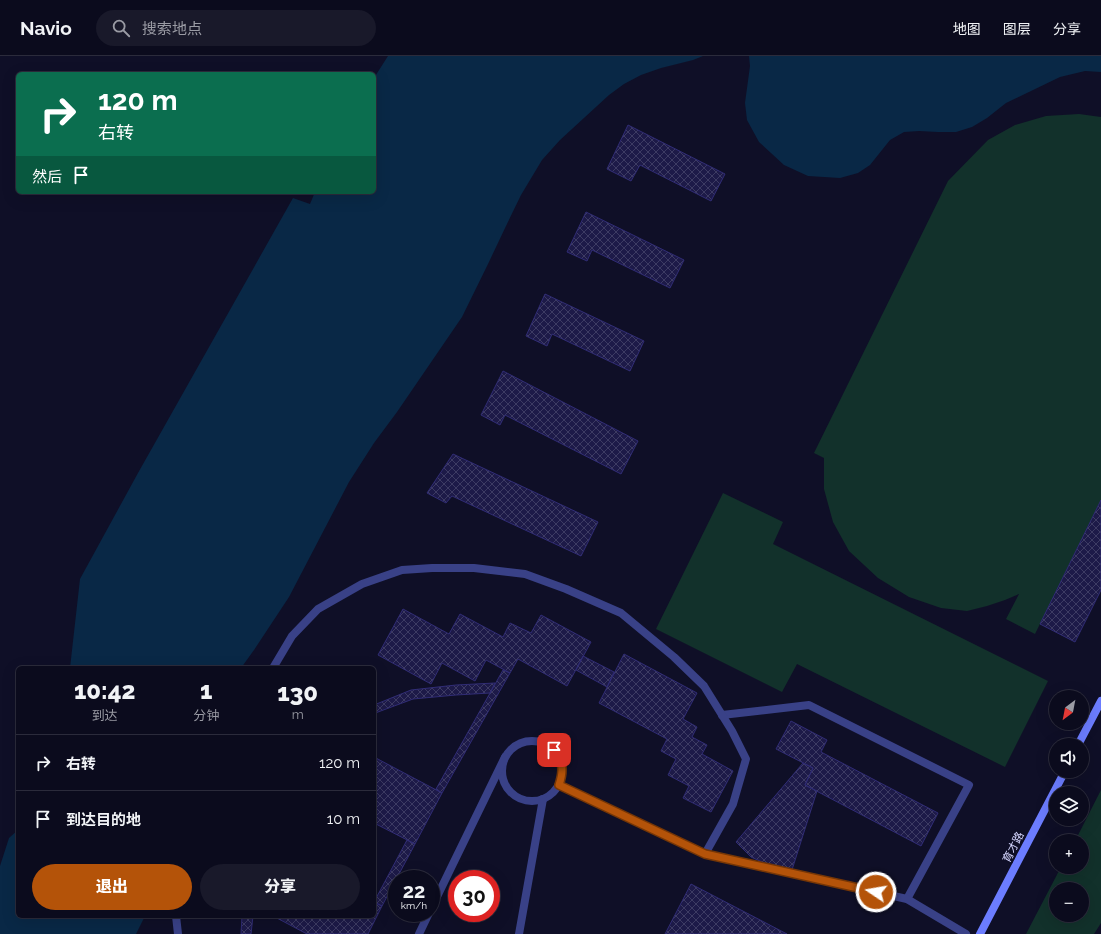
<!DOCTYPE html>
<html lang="zh">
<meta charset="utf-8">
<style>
:root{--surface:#0b0b1d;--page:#19192a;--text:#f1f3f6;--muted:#9a9ba4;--line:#2b2b3b;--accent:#b45309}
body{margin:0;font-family:Raleway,"Noto Sans SC",sans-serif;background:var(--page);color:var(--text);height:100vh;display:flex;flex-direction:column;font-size:15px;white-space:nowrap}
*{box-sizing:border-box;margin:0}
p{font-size:13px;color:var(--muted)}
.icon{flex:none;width:22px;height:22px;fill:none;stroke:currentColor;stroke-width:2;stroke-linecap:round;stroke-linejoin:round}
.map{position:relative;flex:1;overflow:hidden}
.panel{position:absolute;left:16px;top:610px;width:360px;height:252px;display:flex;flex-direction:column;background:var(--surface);border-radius:6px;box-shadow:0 4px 16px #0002,0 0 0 1px var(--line)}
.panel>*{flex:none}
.guide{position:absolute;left:16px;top:16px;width:360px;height:122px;border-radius:6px;box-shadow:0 4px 16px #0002,0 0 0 1px var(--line);background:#0b6e4f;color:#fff;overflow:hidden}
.needle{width:26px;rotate:212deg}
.controls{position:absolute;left:1049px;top:634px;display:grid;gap:8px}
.controls a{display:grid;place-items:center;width:40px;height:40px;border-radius:50%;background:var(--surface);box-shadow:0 4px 16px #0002,0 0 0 1px var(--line);font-size:20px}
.speed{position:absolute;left:388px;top:814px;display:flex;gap:8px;font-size:20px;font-weight:700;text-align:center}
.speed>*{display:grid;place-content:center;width:52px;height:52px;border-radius:50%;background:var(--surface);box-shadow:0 4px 16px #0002,0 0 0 1px var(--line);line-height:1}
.speed small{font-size:10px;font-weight:400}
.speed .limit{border:6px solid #d22;background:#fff;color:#111}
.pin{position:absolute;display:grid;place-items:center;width:34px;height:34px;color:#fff;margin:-17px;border-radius:8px;box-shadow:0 2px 6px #0006}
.me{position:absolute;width:44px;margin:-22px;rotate:282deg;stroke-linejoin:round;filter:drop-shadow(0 0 3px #0008)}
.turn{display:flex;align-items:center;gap:14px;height:84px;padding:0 16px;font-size:18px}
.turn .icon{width:52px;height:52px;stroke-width:2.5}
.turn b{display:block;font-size:28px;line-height:34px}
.then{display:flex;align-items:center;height:38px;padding:0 16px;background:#0003;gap:8px;font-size:15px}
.eta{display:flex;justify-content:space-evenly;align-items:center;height:68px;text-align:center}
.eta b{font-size:24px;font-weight:800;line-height:28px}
.primary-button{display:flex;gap:8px;margin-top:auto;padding:8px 16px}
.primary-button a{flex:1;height:46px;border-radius:24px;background:var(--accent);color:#fff;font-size:16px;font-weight:800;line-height:46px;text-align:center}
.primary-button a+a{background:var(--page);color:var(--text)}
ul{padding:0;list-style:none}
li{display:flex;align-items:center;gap:12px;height:56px;padding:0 16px;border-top:1px solid var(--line)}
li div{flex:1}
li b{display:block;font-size:15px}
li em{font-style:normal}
header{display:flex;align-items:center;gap:24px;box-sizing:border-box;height:56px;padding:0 20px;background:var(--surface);border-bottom:1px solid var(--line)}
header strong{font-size:19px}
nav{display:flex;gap:22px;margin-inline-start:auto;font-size:14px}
.search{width:280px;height:36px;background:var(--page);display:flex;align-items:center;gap:10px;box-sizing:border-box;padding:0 14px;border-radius:22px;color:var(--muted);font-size:15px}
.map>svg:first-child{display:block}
.park{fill:#12312b;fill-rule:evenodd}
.water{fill:#092846}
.building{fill:url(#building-cross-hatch);stroke:#302c75}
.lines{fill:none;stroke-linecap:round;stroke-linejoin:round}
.service{stroke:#394187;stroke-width:8}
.pedestrian{stroke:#394187;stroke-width:8}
.minor{stroke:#394187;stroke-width:8}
.secondary{stroke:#6c7dff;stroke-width:8}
.route-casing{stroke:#753606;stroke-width:10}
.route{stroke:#b45309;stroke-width:7}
.labels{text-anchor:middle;stroke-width:4;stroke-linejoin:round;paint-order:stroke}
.street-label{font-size:11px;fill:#d5d6ff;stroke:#0f0f27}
</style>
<header>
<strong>Navio</strong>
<div class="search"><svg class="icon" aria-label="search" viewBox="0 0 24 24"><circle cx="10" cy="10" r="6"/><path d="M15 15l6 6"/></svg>搜索地点</div>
<nav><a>地图</a><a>图层</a><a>分享</a></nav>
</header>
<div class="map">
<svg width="1101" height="878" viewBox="0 0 1101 878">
<defs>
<pattern id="building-cross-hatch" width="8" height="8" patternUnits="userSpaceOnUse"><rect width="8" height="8" fill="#1d1a48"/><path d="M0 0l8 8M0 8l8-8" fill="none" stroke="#3d3b63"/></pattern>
</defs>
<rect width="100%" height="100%" fill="#0f0f27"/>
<path class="park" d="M1079,58L1101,61V444L1035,578L1006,563L1019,538L1005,544L987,550L967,555L941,552L909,541L878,522L849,495L833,466L824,433V402L814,397L948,125L988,84L1015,69L1046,60Z
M723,437L783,466L773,488L1048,625L1005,711L797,608L782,636L656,573Z
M1101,734V867L1094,878H1026L1061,811H1082V785H1075ZM1056,833H1082V859H1056Z"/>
<path class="water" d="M388,0H703L693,4L661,12L641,19L624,28L609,39L560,84L542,104L521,139L506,170L488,208L462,261L397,356L374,387L349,426L289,541L254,594L241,612H70L80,523L138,417L293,142L310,148L315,136H374V22Z
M749,0H1101V16L1085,15L1060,21L1006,47L987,62L972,71L956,76H938L919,75L904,76L890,84L870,109L858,117L840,122L808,120L784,109L759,86L747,64L745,47L750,10Z
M18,774V860H145L136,878H0V810L9,782Z"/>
<path class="building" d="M628,69L725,118L711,145L640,109L631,125L607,113Z
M586,156L684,204L670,232L592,194L587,205L567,196Z
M545,238L644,285L630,315L552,278L547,290L526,280Z
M503,315L638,385L621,418L505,359L500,369L481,359Z
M453,398L598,466L581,500L452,440L446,447L427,437Z
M1101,444V534L1075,586L1040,568Z
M403,553L449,578L460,558L503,581L510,567L531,577L541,559L591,586L567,630L518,603L510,617L486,604L475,625L442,607L431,628L378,599Z
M624,598L697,637L683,663L697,671L692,681L707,689L702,698L733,715L711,756L683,742L689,730L668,719L676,703L661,695L667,683L599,647Z
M583,600L614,616L607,631L576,614Z
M503,614L510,617L442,737L436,733Z
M495,627L490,637L456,639L413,643L378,656L374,658V649L411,634L456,629Z
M791,665L827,684L821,696L938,757L921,790L805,729L813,712L776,693Z
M374,701L442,737L415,788L374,767Z
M803,707L813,712L805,729L817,735L791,817L769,809L751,801L736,786Z
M407,784L415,788L382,850L374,846Z
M691,828L787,878H665Z
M374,846L382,850L368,878H307L273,860H374Z
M242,860H253L251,878H241Z"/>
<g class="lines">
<path class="service" d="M502 715a30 30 0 1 1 60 0a30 30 0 1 1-60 0Z"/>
<path class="pedestrian" d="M722,659L809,649L969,729L907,843
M431,853L505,701
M419,878L429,857"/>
<path class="minor" d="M273,612L292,580L318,553L362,528L402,514L432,512H474L525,518L566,533L621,557L674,601L704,630L732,675L746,703L733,748L705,798
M559,729L705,798L907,843L966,878
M176,860L178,878
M519,878L543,743"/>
<path class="secondary" d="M1078,689L1101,645
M980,878L1065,715"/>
</g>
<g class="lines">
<defs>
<path id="route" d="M554,694C563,706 564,714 559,729L705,798L876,836"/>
</defs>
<use href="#route" class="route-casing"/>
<use href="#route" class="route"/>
</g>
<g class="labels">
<g class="street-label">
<text transform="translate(1013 791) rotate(-63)" y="4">育才路</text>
</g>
</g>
</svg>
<div class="controls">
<a><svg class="needle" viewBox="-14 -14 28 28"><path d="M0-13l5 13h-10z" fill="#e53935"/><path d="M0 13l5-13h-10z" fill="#9a9ba4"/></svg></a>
<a><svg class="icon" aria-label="sound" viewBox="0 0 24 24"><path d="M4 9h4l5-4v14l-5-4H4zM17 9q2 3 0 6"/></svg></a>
<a><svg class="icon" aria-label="layers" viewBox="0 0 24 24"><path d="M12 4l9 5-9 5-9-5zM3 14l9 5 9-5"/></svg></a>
<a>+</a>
<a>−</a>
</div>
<div class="speed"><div>22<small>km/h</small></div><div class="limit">30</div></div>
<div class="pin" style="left:554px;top:694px;background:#d93025"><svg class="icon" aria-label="arrive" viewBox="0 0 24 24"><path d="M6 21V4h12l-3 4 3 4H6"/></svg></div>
<svg class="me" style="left:876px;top:836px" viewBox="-20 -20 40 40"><circle r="17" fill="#b45309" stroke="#fff" stroke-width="3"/><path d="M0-11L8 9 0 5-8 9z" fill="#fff"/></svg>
<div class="guide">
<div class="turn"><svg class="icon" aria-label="right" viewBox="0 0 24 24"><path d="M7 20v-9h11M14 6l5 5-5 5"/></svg><div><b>120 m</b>右转</div></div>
<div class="then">然后<svg class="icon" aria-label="arrive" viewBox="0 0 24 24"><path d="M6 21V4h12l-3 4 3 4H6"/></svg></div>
</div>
<section class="panel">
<div class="eta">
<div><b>10:42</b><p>到达</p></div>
<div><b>1</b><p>分钟</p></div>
<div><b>130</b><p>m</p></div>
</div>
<ul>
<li><svg class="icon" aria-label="right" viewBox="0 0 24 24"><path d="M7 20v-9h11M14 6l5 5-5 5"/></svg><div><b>右转</b></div><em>120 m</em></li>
<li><svg class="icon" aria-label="arrive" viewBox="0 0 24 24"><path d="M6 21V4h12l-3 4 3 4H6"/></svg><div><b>到达目的地</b></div><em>10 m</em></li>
</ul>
<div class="primary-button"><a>退出</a><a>分享</a></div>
</section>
</div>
